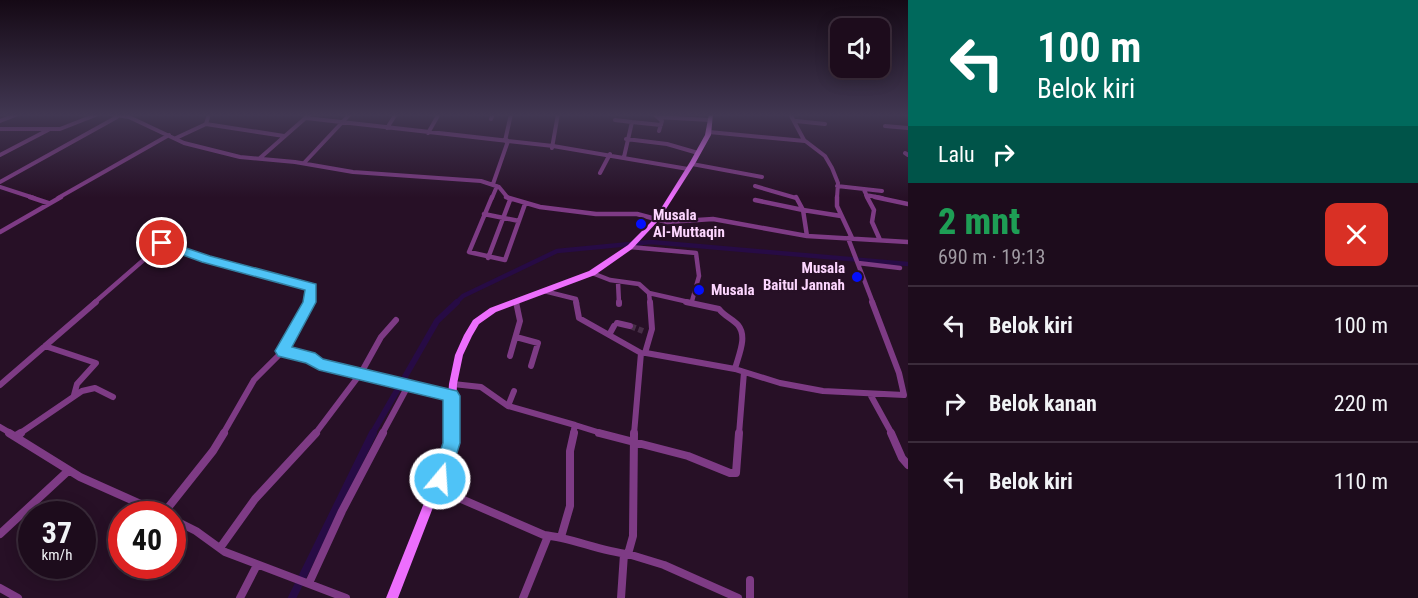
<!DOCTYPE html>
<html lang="id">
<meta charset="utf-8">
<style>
:root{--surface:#1d0c1c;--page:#2a1a29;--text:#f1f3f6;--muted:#a09ba3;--line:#3b2c3b}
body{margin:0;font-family:"Roboto Condensed",sans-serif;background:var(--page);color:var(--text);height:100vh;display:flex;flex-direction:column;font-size:22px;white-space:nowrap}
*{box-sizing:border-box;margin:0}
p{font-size:20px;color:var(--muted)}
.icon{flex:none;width:33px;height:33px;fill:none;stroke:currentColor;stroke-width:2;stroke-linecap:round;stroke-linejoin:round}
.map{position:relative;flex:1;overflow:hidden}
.side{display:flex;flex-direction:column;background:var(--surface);width:510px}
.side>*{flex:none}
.hud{background:#00695c;color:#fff;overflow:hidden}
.controls{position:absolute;left:830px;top:18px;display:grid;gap:12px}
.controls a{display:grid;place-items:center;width:60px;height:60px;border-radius:12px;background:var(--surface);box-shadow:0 3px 15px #0003,0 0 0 2px var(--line);font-size:30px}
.speed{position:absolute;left:18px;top:501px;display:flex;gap:12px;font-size:30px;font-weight:700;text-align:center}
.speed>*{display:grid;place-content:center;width:78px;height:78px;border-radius:50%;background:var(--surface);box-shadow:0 3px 15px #0003,0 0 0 2px var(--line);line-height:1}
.speed small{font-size:15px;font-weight:400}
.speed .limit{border:9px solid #d22;background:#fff;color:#111}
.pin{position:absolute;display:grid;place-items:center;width:51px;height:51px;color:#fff;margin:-26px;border:3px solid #fff;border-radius:50%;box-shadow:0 2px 6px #0007}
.me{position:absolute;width:66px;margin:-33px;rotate:18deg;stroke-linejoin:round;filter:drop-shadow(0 0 4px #0008)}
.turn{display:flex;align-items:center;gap:21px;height:126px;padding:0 30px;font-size:27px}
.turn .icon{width:78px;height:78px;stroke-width:2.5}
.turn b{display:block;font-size:42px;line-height:51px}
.then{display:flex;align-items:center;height:57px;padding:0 30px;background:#0003;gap:12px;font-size:22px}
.round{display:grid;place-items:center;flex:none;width:63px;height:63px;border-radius:12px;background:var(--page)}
.headline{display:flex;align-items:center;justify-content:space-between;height:102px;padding:0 30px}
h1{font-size:36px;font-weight:800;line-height:45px;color:#1e9e55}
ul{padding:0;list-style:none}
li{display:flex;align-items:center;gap:18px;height:78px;padding:0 30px;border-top:2px solid var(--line)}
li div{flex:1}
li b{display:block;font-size:22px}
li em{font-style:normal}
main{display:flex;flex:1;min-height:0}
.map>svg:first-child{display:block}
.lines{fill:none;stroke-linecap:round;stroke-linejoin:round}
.canal-far2{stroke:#270b45;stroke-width:4.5}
.canal-far1{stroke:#270b45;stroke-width:6}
.canal{stroke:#270b45;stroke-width:8}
.street-tunnel{stroke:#472e47;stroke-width:6;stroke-dasharray:6 3;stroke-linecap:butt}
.street-far3{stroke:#7e3b85;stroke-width:4}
.street-far2{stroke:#7e3b85;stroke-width:4.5}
.street-far1{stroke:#7e3b85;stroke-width:6}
.street{stroke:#7e3b85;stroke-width:8}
.secondary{fill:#ed6efd;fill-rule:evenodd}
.route{fill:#4fc3f7;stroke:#337fa1;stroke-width:1.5}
.poi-dot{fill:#040ffc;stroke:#271026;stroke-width:2}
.labels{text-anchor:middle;stroke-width:4.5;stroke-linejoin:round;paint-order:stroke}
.poi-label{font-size:15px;font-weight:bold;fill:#fdd6ff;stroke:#271026;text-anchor:start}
</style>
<main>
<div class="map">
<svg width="908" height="598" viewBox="0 0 908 598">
<rect width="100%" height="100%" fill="#271026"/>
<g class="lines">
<path class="canal-far2" d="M456,303L463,296L557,251L651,242L908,264"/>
<path class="canal-far1" d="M372,434L437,321L457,302"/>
<path class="canal" d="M292,598L373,433"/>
<path class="street-tunnel" d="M630,326L643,331"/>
<path class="street-far3" d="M110,114L129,117L184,143L240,157L295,162L353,172L481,181L499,187L508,198
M654,114L662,121L659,131
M790,114L804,140L825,156L832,168L838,183L837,198
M657,117L710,120
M306,118L553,146L688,169
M491,119L493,114
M615,120L632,122
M0,121L18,114
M796,121L825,124
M206,124L209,114
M885,126L908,128
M387,128L396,114
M0,129H60L98,114
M709,132L805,141
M428,133L439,114
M176,138L206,124L284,136
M626,139L667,144L698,153
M505,141L511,114
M552,148L558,114
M905,153L908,155
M0,155L48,130
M624,157L632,122L661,125
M260,158L310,114
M304,163L350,114
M692,164L762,177
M600,173L610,154
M0,182L117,117
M493,184L508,141
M755,186L796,198
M837,186L882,191
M0,187L34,198
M864,190L868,198
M866,195L882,198
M58,198L169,135
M492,198L497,186"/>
<path class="street-far2" d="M30,197L48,203
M492,197L469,252L505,260L525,204
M506,197L540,207L596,214H637L667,222L713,219L807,236L908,242
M796,197L803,210L841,216
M837,197V206L852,238
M867,197L874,210L872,222L880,240
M875,197L908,204
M755,200L803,210L807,236
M484,214L519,221
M0,232L61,197
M848,238L873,303
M630,247L696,253L699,276L692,301
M488,258L510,200
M858,263L900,268
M592,273L610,280L639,284L649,293L693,303
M618,282L619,303
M544,291L576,299L577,303
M649,293L650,303
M516,301L517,303
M94,303L162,244L312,288L308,303"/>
<path class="street-far1" d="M576,302L579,318L641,353
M619,302V304
M686,302L719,309C724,316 733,319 738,325C748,337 738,356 735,369L780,383L823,391L904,395L899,373L872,302
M617,323L630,326
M609,335L614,326
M516,337L538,343L531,366
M45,346L96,363L77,384L74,395
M283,351L310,358L319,364L452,395
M645,353L652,329L650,302
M646,353L735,369
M510,356L520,321L516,302
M453,384L481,387L508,406L575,425L573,434
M0,385L96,302
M870,394L892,434
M508,406L514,391
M575,425L604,434
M0,427L12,434
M19,434L82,391L95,388L113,397
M223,434L254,380L283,351L309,302
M315,434L361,373L381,337L396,320
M382,434L409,384
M634,434L641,353
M739,434L744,372"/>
<path class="street" d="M9,433L80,477L163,514
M599,433L688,456L730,473H736L739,433
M891,433L902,458L908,465
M16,436L21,433
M436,488L544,535C573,538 599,551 628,554L633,536L634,433
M163,514L213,451L224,433
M172,519L196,531L225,552L346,598
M0,534L68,471
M561,537L570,506V451L574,433
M220,548L255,499L316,433
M628,554L664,565L738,598
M750,580V598
M309,583L342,511L383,433
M0,588L18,598
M240,598L257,565
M523,598L548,536
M621,598L624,554"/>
<path class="secondary" d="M709,114H713L711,135L696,162L659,220L632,249L595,275L496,312L479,324L472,336L463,355L457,384L454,453L398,598H386L444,453L449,384L455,355L464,335L473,320L490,308L589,271L628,245L655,218L690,162L705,135Z"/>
</g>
<linearGradient id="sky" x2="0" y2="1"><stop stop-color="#150915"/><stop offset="0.58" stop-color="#413752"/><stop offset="1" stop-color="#413752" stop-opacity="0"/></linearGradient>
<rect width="908" height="198" fill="url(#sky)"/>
<path class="route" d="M162,240L210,256L316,284V302L292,347L315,353L323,359L457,391L460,396V443L447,486L440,488L434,486L431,479L443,443V400L319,370L306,363L278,356L275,351L303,302L305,290L202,262L158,246L156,243Z"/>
<g class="poi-dot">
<circle cx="641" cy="224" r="6"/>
<circle cx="857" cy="277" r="6"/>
<circle cx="699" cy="290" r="6"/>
</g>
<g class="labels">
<g class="poi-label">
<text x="653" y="220">Musala<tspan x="653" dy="17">Al-Muttaqin</tspan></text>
<text x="845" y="273" text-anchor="end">Musala<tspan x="845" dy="17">Baitul Jannah</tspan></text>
<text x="711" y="295">Musala</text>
</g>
</g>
</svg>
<div class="controls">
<a><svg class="icon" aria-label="sound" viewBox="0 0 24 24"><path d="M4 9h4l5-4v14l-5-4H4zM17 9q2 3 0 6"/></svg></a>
</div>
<div class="speed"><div>37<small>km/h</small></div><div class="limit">40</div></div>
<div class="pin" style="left:162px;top:243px;background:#d93025"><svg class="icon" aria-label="arrive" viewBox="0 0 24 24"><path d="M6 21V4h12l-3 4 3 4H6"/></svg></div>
<svg class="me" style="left:440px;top:479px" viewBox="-20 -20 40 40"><circle r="17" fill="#4fc3f7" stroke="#fff" stroke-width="3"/><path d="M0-11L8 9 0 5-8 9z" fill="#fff"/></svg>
</div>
<section class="side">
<div class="hud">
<div class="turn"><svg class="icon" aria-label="left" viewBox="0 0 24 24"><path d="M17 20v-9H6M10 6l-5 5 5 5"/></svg><div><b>100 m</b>Belok kiri</div></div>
<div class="then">Lalu<svg class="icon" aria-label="right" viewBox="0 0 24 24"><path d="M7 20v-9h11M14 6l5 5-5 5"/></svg></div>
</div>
<div class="headline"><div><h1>2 mnt</h1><p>690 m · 19:13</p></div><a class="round" style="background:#d93025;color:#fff"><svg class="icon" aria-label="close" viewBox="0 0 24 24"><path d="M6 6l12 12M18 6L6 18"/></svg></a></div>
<ul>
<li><svg class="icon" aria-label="left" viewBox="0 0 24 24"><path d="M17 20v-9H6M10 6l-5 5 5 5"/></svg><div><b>Belok kiri</b></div><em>100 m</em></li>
<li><svg class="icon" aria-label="right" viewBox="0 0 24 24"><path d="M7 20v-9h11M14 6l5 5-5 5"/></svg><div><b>Belok kanan</b></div><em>220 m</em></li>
<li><svg class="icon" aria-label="left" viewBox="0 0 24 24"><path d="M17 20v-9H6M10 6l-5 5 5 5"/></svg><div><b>Belok kiri</b></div><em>110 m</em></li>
</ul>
</section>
</main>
